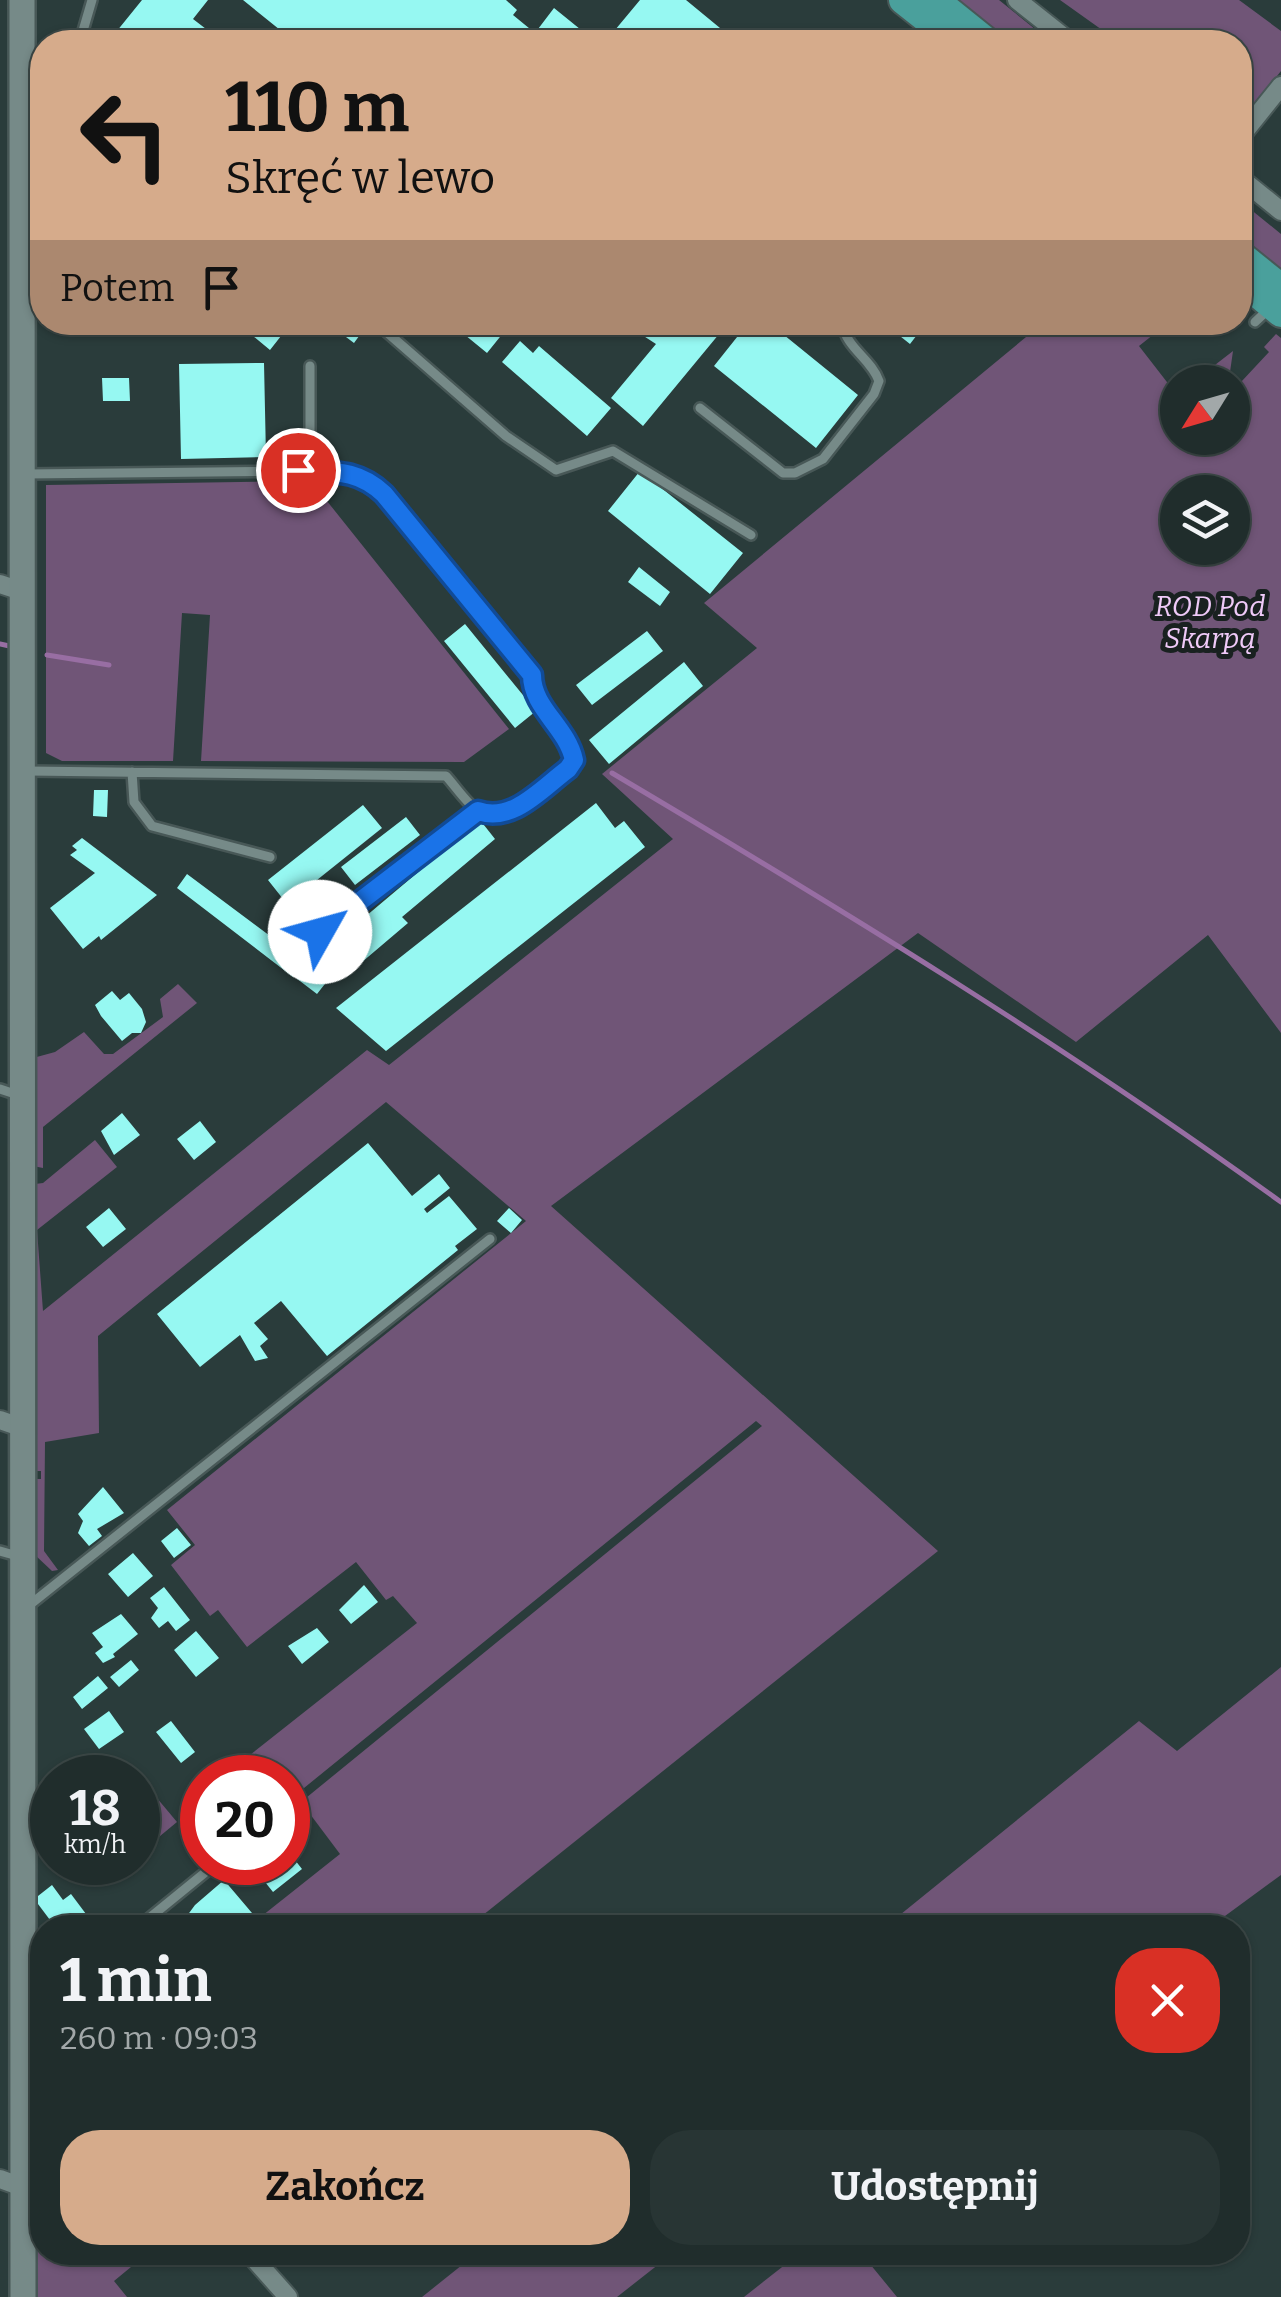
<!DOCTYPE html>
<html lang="pl">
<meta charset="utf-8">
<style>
:root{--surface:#202d2c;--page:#283534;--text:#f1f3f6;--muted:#a2a8a9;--line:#3d4948;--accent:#d6ab8b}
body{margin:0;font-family:Bitter,serif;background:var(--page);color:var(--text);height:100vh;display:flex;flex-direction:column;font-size:38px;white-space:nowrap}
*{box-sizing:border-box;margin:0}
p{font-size:32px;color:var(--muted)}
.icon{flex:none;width:55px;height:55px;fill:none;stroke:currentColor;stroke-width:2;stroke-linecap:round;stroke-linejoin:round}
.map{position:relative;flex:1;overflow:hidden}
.sheet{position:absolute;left:30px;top:1915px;width:1220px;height:350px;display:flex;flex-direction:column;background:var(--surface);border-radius:40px;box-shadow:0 2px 8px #0004,0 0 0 2px var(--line)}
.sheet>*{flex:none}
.hud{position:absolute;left:30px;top:30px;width:1222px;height:305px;border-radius:40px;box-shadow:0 2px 8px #0004,0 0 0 2px var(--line);background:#d6ab8b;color:#111;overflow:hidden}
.needle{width:65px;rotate:233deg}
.tools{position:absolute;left:1160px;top:365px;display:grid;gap:20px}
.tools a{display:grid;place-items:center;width:90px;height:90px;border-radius:50%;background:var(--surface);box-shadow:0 2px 8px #0004,0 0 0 2px var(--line);font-size:50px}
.speed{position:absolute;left:30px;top:1755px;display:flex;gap:20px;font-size:50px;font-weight:700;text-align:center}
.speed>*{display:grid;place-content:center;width:130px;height:130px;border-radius:50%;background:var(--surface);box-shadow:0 2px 8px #0004,0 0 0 2px var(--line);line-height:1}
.speed small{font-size:25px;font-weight:400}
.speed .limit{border:15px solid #d22;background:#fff;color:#111}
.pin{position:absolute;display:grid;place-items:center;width:85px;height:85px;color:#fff;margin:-42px;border:5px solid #fff;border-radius:50%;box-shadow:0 2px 10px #0007}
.me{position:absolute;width:110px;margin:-55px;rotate:52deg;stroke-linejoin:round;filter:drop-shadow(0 0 8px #0008)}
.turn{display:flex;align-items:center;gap:35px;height:210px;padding:0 30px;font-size:45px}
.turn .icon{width:130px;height:130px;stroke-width:2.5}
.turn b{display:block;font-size:70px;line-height:85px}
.then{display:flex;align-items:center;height:95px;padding:0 30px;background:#0003;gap:20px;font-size:38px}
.round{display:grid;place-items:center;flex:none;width:105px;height:105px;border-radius:40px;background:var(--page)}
.summary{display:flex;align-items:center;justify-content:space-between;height:170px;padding:0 30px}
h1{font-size:60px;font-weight:700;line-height:75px}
.action{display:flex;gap:20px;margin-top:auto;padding:20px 30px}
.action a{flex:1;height:115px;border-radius:40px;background:var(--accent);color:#111;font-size:40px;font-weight:700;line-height:115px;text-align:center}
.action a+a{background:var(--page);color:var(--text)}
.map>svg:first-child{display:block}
.green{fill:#705577;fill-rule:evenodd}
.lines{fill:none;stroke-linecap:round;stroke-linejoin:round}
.stream{stroke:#986ea3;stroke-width:5}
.building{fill:#96f8f2}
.lane-casing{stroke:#485857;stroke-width:14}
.street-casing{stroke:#485857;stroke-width:22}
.secondary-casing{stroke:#485857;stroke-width:30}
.primary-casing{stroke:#485857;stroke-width:32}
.lane{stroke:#768a88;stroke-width:9}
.street{stroke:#768a88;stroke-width:18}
.secondary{stroke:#768a88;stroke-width:25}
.primary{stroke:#4aa09c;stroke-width:28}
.route-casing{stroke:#114b97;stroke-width:25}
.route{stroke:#1a73e8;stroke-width:18}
.labels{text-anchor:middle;stroke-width:10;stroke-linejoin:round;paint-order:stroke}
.park-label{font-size:28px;font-style:italic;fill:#efcaf8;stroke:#192120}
</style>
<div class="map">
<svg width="1281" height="2297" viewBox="0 0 1281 2297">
<rect width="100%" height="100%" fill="#2a3c3b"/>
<path class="green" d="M947,0H999L1051,42H999Z
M1060,0H1239L1281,31V71L1240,122V42H1119Z
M1244,204L1281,234V277L1240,243V209Z
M1043,323H1168L1139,346L1177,395L1178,438H1232V382H1193L1233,351L1230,372L1241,382L1269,352L1264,347L1276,334L1281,338V1033L1208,935L1076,1042L918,933L551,1206L938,1551L468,1927H248L340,1854L301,1802L762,1426L756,1421L288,1801V1778L222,1777L417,1623L393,1596L386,1600L356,1562L247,1647L218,1610L210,1616L171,1565L195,1545L167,1510L526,1221L386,1102L98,1336L99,1433L45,1442L44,1551L58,1570L52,1571L35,1555L34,1479H41V1471H33L35,1184L43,1183L95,1140L117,1167L37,1230L43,1311L367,1050L389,1065L673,839L602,774L757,648L704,603ZM1178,492H1232V548H1178Z
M311,481L509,729L464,762L201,761L210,615L182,613L173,761H62L46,753V485Z
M178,984L197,1003L43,1127V1168L33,1166V1058L55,1052L84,1032L104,1054H113L163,1017L160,999Z
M1281,1667V1875L1210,1927H885L1139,1721L1177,1751Z
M151,1791L177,1822L142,1851L138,1845V1802Z
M42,2176V2252L148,2253L114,2281L127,2297H35L34,2184Z
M477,2253V2252L673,2253L617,2297H422Z
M800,2253H861L897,2297H744Z"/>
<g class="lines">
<path class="stream" d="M0,644L14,647
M47,655L109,665
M612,773C840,908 1067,1047 1281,1202"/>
</g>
<path class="building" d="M142,0H208L193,19L223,42H108Z
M243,0H506L517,10L513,15L535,33L554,8L596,42H295Z
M640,0H686L737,42H605Z
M143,322H188L179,334L158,335Z
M236,322H292L270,350Z
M339,322H358L365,328L354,343L334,328Z
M475,322H512L487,353L465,335Z
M622,322H729L643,426L611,398L656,344Z
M749,322H768L858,395L816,448L714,366Z
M896,322H927L910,344L891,329Z
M520,341L533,353L539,346L611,408L587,436L502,362Z
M264,363L266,457L181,459L179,364Z
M102,378H129L130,401H103Z
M640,471L743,553L710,594L608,511Z
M639,567L670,592L660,606L628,582Z
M465,624L536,711L515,728L444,641Z
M647,631L663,651L592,705L576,685Z
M684,662L703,686L609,764L589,740Z
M94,790H108L107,817L93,816Z
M596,803L615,828L624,821L645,847L386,1051L336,1008Z
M363,805L382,828L287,904L268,880Z
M406,817L420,835L355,885L341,867Z
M480,820L495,839L402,917L408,923L355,968L334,943Z
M82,838L157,895L101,940L99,936L83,949L50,908L95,873L70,855L77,850L72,846Z
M187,874L305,962L293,977L177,888Z
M307,963L328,980L317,994L296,978Z
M112,991L120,1000L129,993L142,1009L146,1022L141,1033H132L122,1041L101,1016L95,1005Z
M122,1113L140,1135L114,1155L101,1131Z
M200,1121L216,1142L194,1160L177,1139Z
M368,1143L412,1196L439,1174L450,1188L424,1209L427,1213L449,1196L477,1229L455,1246L458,1250L327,1356L281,1301L254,1323L268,1339L260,1346L268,1358L255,1361L240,1335L200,1367L157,1314Z
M109,1208L126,1229L103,1247L86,1227Z
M509,1208L522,1220L511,1233L497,1221Z
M103,1487L124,1513L97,1529L102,1536L89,1546L78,1533L83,1521L78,1514Z
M177,1528L191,1545L174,1558L161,1541Z
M133,1553L153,1576L128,1597L108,1574Z
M364,1585L378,1602L351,1624L339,1610Z
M164,1587L190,1620L176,1631L168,1621L159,1628L151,1618L158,1608L150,1598Z
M121,1614L138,1634L113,1654L115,1657L103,1663L95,1653L103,1647L92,1633Z
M317,1628L329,1642L302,1664L288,1646Z
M196,1631L219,1658L196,1677L174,1650Z
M131,1660L139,1670L119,1687L110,1677Z
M98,1676L108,1688L82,1709L73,1697Z
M109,1711L124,1732L99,1749L84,1729Z
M171,1721L195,1752L181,1763L156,1732Z
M291,1855L302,1869L273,1892L253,1867L259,1862H288Z
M224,1880L252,1913L234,1928H178L195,1905Z
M52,1885L63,1900L71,1894L89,1918L77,1928L65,1921L56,1928L38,1904V1896Z"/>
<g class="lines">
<defs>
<path id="lane" d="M80,41L92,0
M28,54L42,65
M375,322L506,436L556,470L613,451L751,535
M1255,322L1271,307
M700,408L783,473H795L823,459L874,394L879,381C870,357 846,349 842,322
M26,474L310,471V366
M28,771L446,776C456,787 467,804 479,812C508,829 547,785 568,769C586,737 533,709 532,675L384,494L368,478L310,471
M132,772L134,802L152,826L270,857
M320,933L478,811
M0,1089L21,1096
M0,1551L21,1557
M27,1607L490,1239
M137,1928L218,1862"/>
<path id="street" d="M1017,0L1070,42
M1240,137L1281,86
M1240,178L1281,211
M0,584L24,592
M0,1420L23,1428
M22,2160L42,2158
M0,2179L22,2187
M248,2252L288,2297"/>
<path id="secondary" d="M22,0L23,2297"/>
<path id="primary" d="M903,0L956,42
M935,0L987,42
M1240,255L1281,288
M1240,279L1281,313"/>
</defs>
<use href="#lane" class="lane-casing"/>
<use href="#street" class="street-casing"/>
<use href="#secondary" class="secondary-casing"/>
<use href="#primary" class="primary-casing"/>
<use href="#lane" class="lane"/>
<use href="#street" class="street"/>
<use href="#secondary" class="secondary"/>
<use href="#primary" class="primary"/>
</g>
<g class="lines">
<defs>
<path id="route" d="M298,470C333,472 358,469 384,494L532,675C532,708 567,727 574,760L568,769C541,789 513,823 478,811L320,932"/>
</defs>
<use href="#route" class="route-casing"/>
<use href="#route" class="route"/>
</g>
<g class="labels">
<g class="park-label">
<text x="1210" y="616">ROD Pod<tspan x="1210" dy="32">Skarpą</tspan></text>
</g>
</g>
</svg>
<div class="tools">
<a><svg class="needle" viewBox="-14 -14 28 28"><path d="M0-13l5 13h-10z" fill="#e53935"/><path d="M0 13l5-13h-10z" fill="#a2a8a9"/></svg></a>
<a><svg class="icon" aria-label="layers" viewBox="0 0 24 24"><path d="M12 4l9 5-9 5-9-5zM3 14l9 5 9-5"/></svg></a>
</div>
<div class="speed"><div>18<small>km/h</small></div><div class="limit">20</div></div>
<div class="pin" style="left:298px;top:470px;background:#d93025"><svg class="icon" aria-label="arrive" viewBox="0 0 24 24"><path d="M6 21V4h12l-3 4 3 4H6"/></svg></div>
<svg class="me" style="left:320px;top:932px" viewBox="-20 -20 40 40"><circle r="19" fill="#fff"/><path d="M0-13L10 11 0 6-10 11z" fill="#1a73e8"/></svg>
<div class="hud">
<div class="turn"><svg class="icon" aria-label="left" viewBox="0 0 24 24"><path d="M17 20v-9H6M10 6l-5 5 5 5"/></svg><div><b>110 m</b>Skręć w lewo</div></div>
<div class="then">Potem<svg class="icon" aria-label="arrive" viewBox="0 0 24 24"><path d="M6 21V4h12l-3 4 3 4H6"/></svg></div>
</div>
<section class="sheet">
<div class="summary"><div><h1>1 min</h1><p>260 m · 09:03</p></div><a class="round" style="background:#d93025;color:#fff"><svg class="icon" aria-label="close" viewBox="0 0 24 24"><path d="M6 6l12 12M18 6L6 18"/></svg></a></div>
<div class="action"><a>Zakończ</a><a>Udostępnij</a></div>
</section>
</div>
